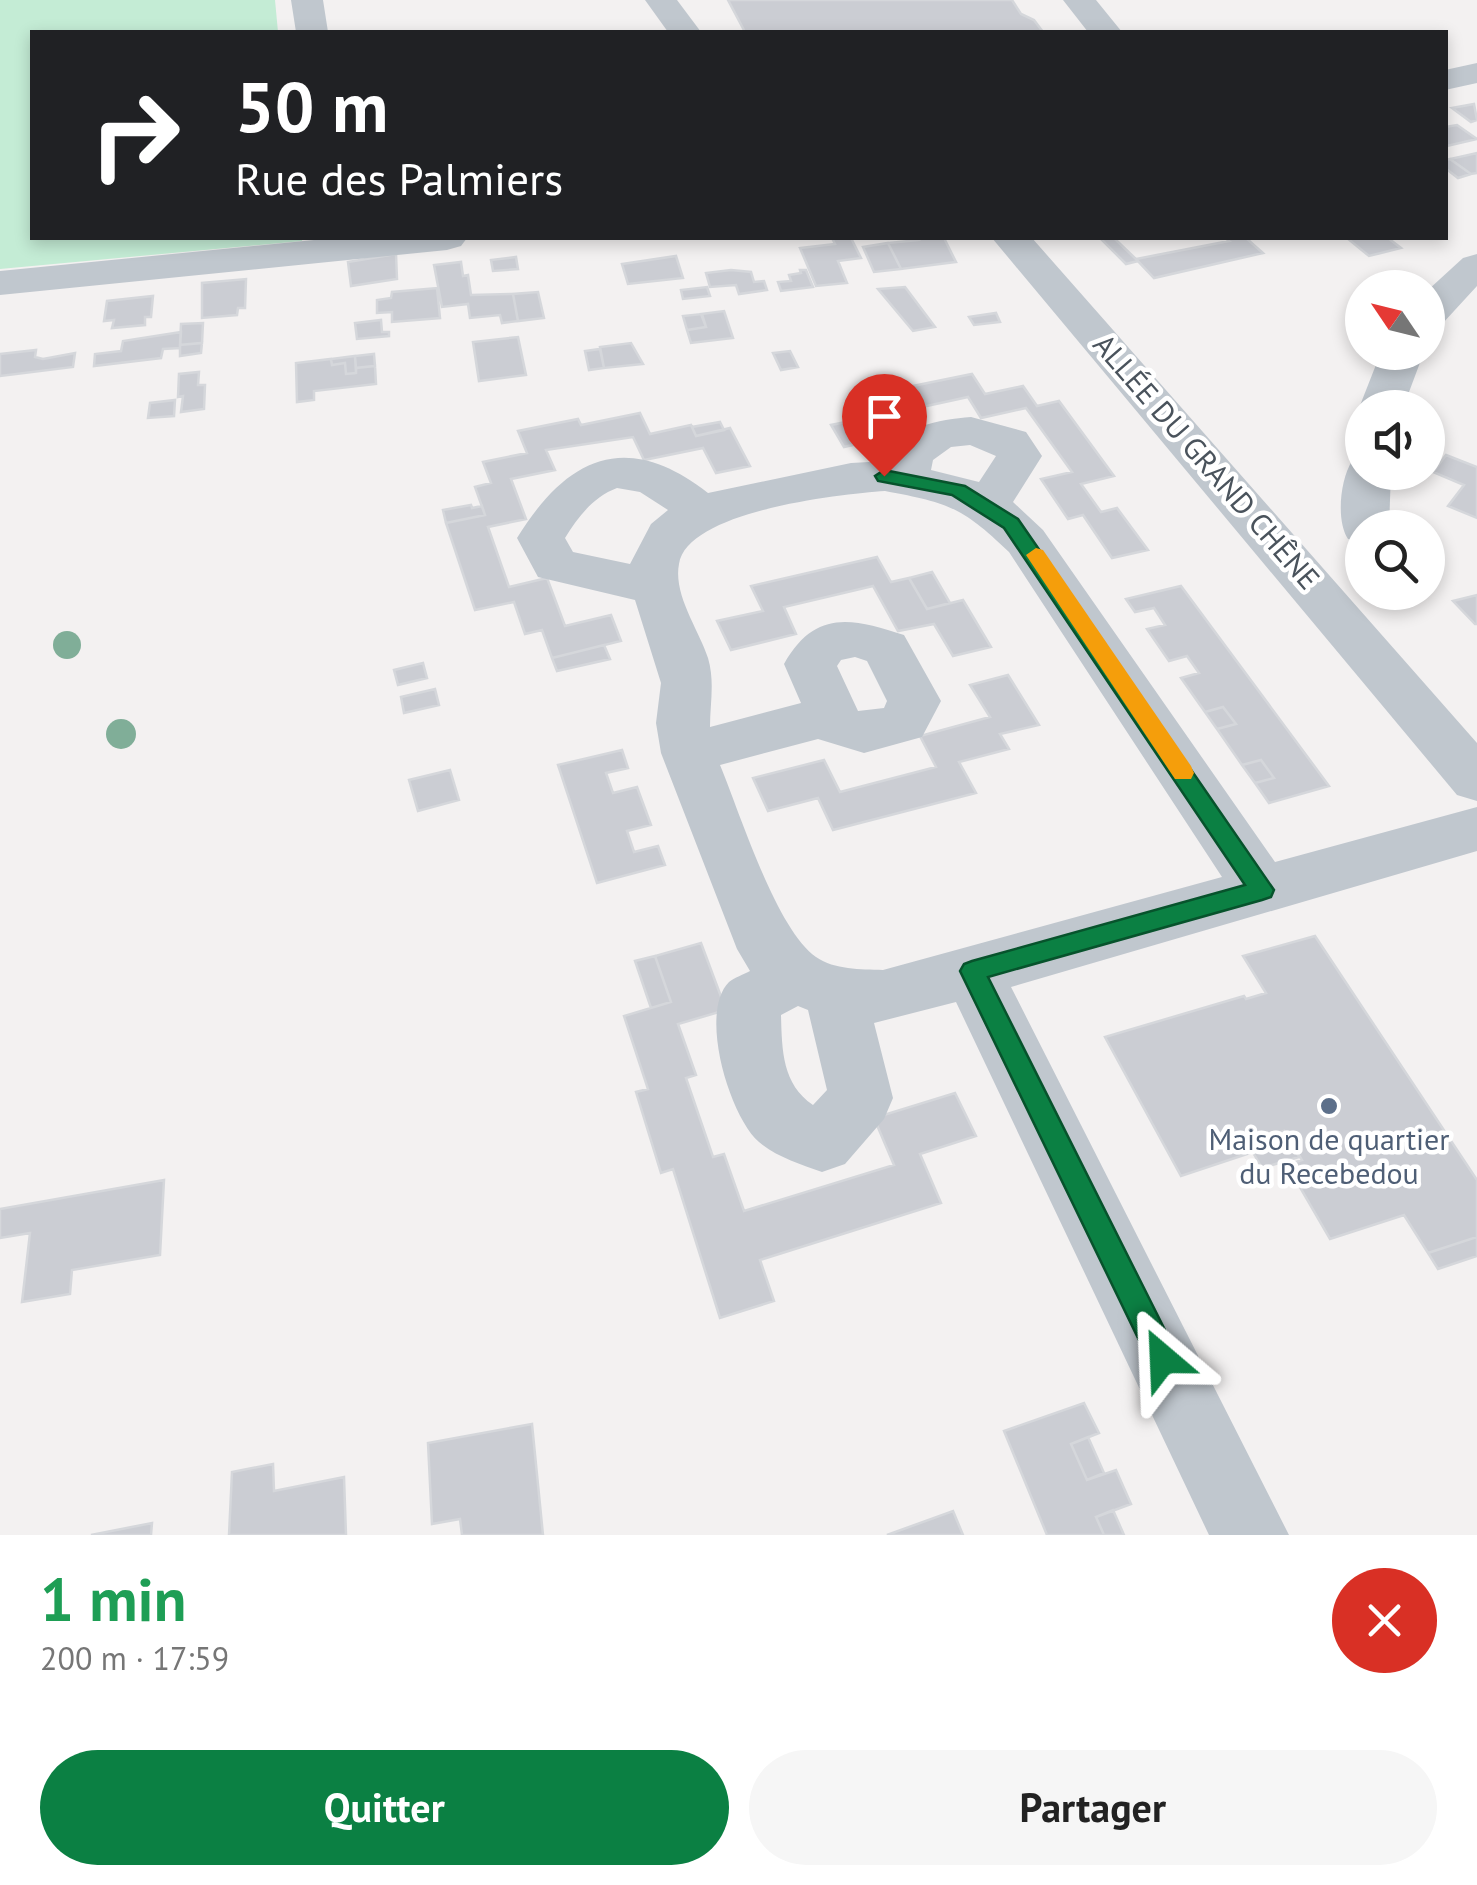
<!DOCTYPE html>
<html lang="fr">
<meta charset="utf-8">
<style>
:root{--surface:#fff;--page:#f6f6f6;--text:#222;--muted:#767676;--accent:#0b8043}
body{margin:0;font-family:"PT Sans",sans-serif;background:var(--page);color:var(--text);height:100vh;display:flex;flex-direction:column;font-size:38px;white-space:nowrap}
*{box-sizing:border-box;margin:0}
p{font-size:32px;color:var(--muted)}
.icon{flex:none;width:55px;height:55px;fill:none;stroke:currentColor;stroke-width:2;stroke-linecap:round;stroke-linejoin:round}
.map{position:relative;height:1535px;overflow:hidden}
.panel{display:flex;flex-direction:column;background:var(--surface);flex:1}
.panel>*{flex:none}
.banner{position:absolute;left:30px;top:30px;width:1418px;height:210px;border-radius:0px;box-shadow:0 5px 15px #0003;background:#202124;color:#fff;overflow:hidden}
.needle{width:65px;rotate:305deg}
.buttons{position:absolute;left:1345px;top:270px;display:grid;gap:20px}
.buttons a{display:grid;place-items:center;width:100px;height:100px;border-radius:50%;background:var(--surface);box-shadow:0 5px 15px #0003;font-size:50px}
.pin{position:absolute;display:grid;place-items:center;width:85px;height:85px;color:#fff;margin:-102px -42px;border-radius:50% 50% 50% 0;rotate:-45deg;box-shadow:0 0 10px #0007}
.pin .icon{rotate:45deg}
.me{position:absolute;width:110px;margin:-55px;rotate:334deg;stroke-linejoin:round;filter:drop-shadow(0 0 8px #0008)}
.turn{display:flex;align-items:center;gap:35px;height:210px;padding:0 40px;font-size:45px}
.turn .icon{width:130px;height:130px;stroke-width:2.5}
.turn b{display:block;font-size:70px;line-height:85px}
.round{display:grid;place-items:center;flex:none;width:105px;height:105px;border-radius:52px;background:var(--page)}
.headline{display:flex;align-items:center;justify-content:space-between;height:170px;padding:0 40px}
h1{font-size:60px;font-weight:800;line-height:75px;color:#1e9e55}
.primary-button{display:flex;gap:20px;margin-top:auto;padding:20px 40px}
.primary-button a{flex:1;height:115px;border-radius:60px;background:var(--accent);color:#fff;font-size:40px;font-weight:800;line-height:115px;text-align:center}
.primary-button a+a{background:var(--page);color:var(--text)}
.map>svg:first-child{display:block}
.green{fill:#c4ecd5}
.building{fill:#cbcdd3;stroke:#d5d7db;stroke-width:2.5}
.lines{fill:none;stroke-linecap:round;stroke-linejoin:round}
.minor{fill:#c0c7ce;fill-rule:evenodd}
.tree{fill:#80ae98}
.route{fill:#0b8043;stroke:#07532c;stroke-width:2.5}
.slow{fill:#f59e0b}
.service-dot{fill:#5c6f8a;stroke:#fff;stroke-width:4}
.labels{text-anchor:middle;stroke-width:9;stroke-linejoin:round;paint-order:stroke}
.street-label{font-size:30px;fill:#4a535c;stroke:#fff}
.service-label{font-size:30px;fill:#4e5e75;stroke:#fff}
</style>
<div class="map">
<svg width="1477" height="1535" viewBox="0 0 1477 1535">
<rect width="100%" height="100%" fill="#f3f1f1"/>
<path class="green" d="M0,0H275L278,32H32V238H302V241L0,269Z"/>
<path class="building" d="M728,0H1012L1021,14L1034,20L1043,32H745Z
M1474,104L1477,120L1471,122L1452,108Z
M1457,125L1477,139L1447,146L1445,127Z
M1477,153V173L1471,174L1450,159Z
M1450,159L1471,174L1458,178L1445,168V160Z
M832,238H851L861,258L838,261L847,283L816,286L800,248L835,244Z
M918,238H944L956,262L901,269L888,243L919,240Z
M1100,238H1114L1138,261L1126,264Z
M1225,238H1246L1263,253L1154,278L1136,259L1229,241Z
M1347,238H1388L1401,248L1369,256Z
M888,243L901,269L874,272L863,247Z
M396,254L397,279L351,286L348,262Z
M676,256L683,278L628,284L622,264Z
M516,257L518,269L493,271L491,260Z
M461,262L463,276L468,275L471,295L513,294L518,321L502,323L500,315L470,318L468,304L442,307L434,265Z
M731,270L751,272L754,282L764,281L767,290L739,294L736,285L710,287L706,273Z
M800,270H806L813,287L781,291L778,282L791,281L789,275L801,273Z
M246,279L245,308H238L237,315L202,318V283Z
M707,287L710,296L683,299L681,290Z
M905,287L935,327L913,331L878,289Z
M437,288L440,318L392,322V312L377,313V300L391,298L392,292Z
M538,292L544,318L518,321L513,294Z
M153,296L151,317H145V325L112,328L114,320L104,321L107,301Z
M724,311L733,338L691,343L687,330L706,327L701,314Z
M996,313L1000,322L974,325L969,317Z
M702,314L706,327L687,330L683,316Z
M381,320L382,332H389V336L357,339L355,323Z
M203,323L202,343L180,345L181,324Z
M181,332L180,348L163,349L161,358L94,366L95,354L121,351L123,341Z
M518,337L526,375L479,381L473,342Z
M202,343L201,353L180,356V345Z
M631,343L643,364L604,368L600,347Z
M600,349L604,368L589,370L585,351Z
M36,350L35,357L43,359L75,353L73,367L0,376V354Z
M790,351L798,367L781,370L773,353Z
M374,354L375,366L356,368L355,356Z
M355,356L356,373L346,374L345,363L332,365L331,359Z
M331,359L332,365L345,363L346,374L356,373V368L375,366L376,384L314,391V400L297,402L296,363Z
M199,372L198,385H205L204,409L181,412L183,396L178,397L179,374Z
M972,374L985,394L1023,386L1037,406L1059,401L1114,476L1081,484L1101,512L1117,508L1148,550L1112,558L1083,515L1068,519L1041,479L1072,472L1026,408L981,418L968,397L890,414L902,434L844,447L831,425L871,417L858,397Z
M175,400L174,416L148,418L150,403Z
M640,413L650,434L691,425L696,436L730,428L750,466L716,473L703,448L644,460L633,437L546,450L555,470L511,479L526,519L488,527L509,587L547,578L565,626L611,615L621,641L552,658L542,630L525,634L514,602L475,610L446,523L485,515L475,487L491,483L483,462L527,453L518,431L578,419L581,425Z
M720,422L724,430L696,436L692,427Z
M1446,455L1477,467V518L1448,506L1464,485L1433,472Z
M471,505L472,508L482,506L485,515L446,523L443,510Z
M877,557L891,582L909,578L927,609L963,600L991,647L953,656L934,624L898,631L873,586L784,607L796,634L731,650L717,621L763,611L751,586Z
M932,572L950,603L927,609L909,578Z
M1181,586L1329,786L1269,803L1255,783L1274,778L1261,760L1242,765L1217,729L1236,724L1223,707L1205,712L1181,678L1199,673L1187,656L1169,661L1147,629L1165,625L1154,608L1135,612L1126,599Z
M1477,595V624H1475L1453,601Z
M604,645L610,659L557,671L552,658Z
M423,663L427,678L398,685L394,670Z
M1008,675L1039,725L1000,734L1009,749L959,762L976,793L833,830L818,798L768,811L753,778L824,760L840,792L936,767L920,736L990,717L970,685Z
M435,689L439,705L404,713L401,697Z
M1223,707L1236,724L1217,729L1205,712Z
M622,750L628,768L606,773L613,793L637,787L651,825L627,831L634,852L658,846L665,865L597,883L558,765Z
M1261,760L1274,778L1255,783L1242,765Z
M450,770L459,800L418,811L409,780Z
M1315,936L1477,1180V1237L1428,1253L1404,1215L1330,1239L1287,1165L1302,1160L1284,1131L1247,1142L1253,1152L1181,1176L1105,1037L1244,996L1246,999L1266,993L1243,956Z
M701,943L726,1010L678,1024L696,1075L686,1078L713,1157L724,1154L744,1211L894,1165L874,1118L955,1093L976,1136L920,1154L941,1203L760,1260L774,1301L720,1318L673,1169L661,1173L636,1092L648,1089L624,1016L671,1002L655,956Z
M655,956L671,1002L651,1008L635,961Z
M1284,1131L1299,1157L1262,1168L1247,1142Z
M164,1180L160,1255L72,1270L70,1294L22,1302L30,1233L0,1238V1209Z
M1477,1237V1256L1438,1269L1428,1253Z
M1084,1403L1099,1433L1071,1444L1087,1480L1116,1470L1131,1504L1096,1517L1104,1535H1047L1004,1431Z
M532,1424L543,1535H462L460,1519L432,1524L428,1443Z
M1088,1437L1104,1473L1087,1480L1071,1444Z
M273,1464L274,1491L344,1477L346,1535H229L232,1472Z
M1113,1510L1124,1535H1104L1096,1517Z
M953,1511L963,1535H887Z
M152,1523L151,1535H91Z"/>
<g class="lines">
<path class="minor" d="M291,0H323L328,32H296Z
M645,0H677L701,32H668Z
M1063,0H1096L1122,32H1088Z
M1477,63V83L1445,90V70Z
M334,238H467L461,246L447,250L0,295V271Z
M992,238H1032L1477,743V801L1457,795Z
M1477,254V286L1443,323L1428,326V290L1463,258Z
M1381,352H1424L1403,408H1362V413L1359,408Z
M971,417L1026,432L1042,456L1013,502L1043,530L1275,862L1477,807V851L1011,987L1289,1535H1209L956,1002L874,1023L893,1098L884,1119L845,1164L822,1172C800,1164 777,1157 759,1142C730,1117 698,1013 729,982C734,978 744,974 750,971L737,949L661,753L656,723L661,683L635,600L538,577L517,538C567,457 626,429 708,493L851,463L887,461C898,425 939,420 971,417ZM970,445L996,456L979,482L931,470L933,460L951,447ZM617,488L640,492L668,510L651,524L630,564L573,552L565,538C578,517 593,497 617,488ZM885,491C949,503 962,507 1009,552L1222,877L883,970C860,969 835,970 816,957C776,929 740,813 720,765L818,739L864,753L922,737L941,701L904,635C852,618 815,609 784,664L801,703L710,727C710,703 715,682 708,658C699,630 673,595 679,564C687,511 840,494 885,491ZM855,657L867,661L887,701L884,708L858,711L837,666L841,660ZM798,1006L808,1010L827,1090L813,1105C782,1084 782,1050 781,1015Z
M1362,459V472H1391L1389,528H1362V543L1348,539C1336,521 1340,480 1352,461Z"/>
</g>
<g class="tree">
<circle cx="67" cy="645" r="14"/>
<circle cx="121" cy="734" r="15"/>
</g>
<path class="route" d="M884,470L965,486L1018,519L1274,890L1271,897L1262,900L988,977L1174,1348L1178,1359L1174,1369L1163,1374L1153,1369L960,971L964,964L972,961L1245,885L1004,528L952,495L878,481L875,476Z"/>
<path class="slow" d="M1036,548L1043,550L1191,766L1194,773L1191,779H1175L1026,555Z"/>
<circle class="service-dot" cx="1329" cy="1106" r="10"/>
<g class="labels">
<g class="street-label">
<text transform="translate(1206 462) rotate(49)" y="10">ALLÉE DU GRAND CHÊNE</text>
</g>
<g class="service-label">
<text x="1329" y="1150">Maison de quartier<tspan x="1329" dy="34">du Recebedou</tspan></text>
</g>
</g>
</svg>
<div class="buttons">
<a><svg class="needle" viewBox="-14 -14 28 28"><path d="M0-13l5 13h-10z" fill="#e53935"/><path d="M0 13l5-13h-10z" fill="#767676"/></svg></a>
<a><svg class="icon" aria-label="sound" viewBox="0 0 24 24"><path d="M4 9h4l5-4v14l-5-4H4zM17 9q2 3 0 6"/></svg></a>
<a><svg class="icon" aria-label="search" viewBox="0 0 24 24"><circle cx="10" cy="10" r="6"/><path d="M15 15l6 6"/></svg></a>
</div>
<div class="pin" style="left:884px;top:476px;background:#d93025"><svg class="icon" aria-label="arrive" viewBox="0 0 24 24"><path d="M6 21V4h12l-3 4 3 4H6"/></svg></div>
<svg class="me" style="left:1163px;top:1359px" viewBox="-20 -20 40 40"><path d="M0-17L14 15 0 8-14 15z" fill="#0b8043" stroke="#fff" stroke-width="4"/></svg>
<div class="banner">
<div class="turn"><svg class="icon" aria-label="right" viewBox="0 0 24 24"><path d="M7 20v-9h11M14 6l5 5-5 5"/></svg><div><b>50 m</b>Rue des Palmiers</div></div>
</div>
</div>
<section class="panel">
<div class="headline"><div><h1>1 min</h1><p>200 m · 17:59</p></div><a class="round" style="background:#d93025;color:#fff"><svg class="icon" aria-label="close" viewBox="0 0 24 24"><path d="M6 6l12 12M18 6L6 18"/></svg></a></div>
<div class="primary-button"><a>Quitter</a><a>Partager</a></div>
</section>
